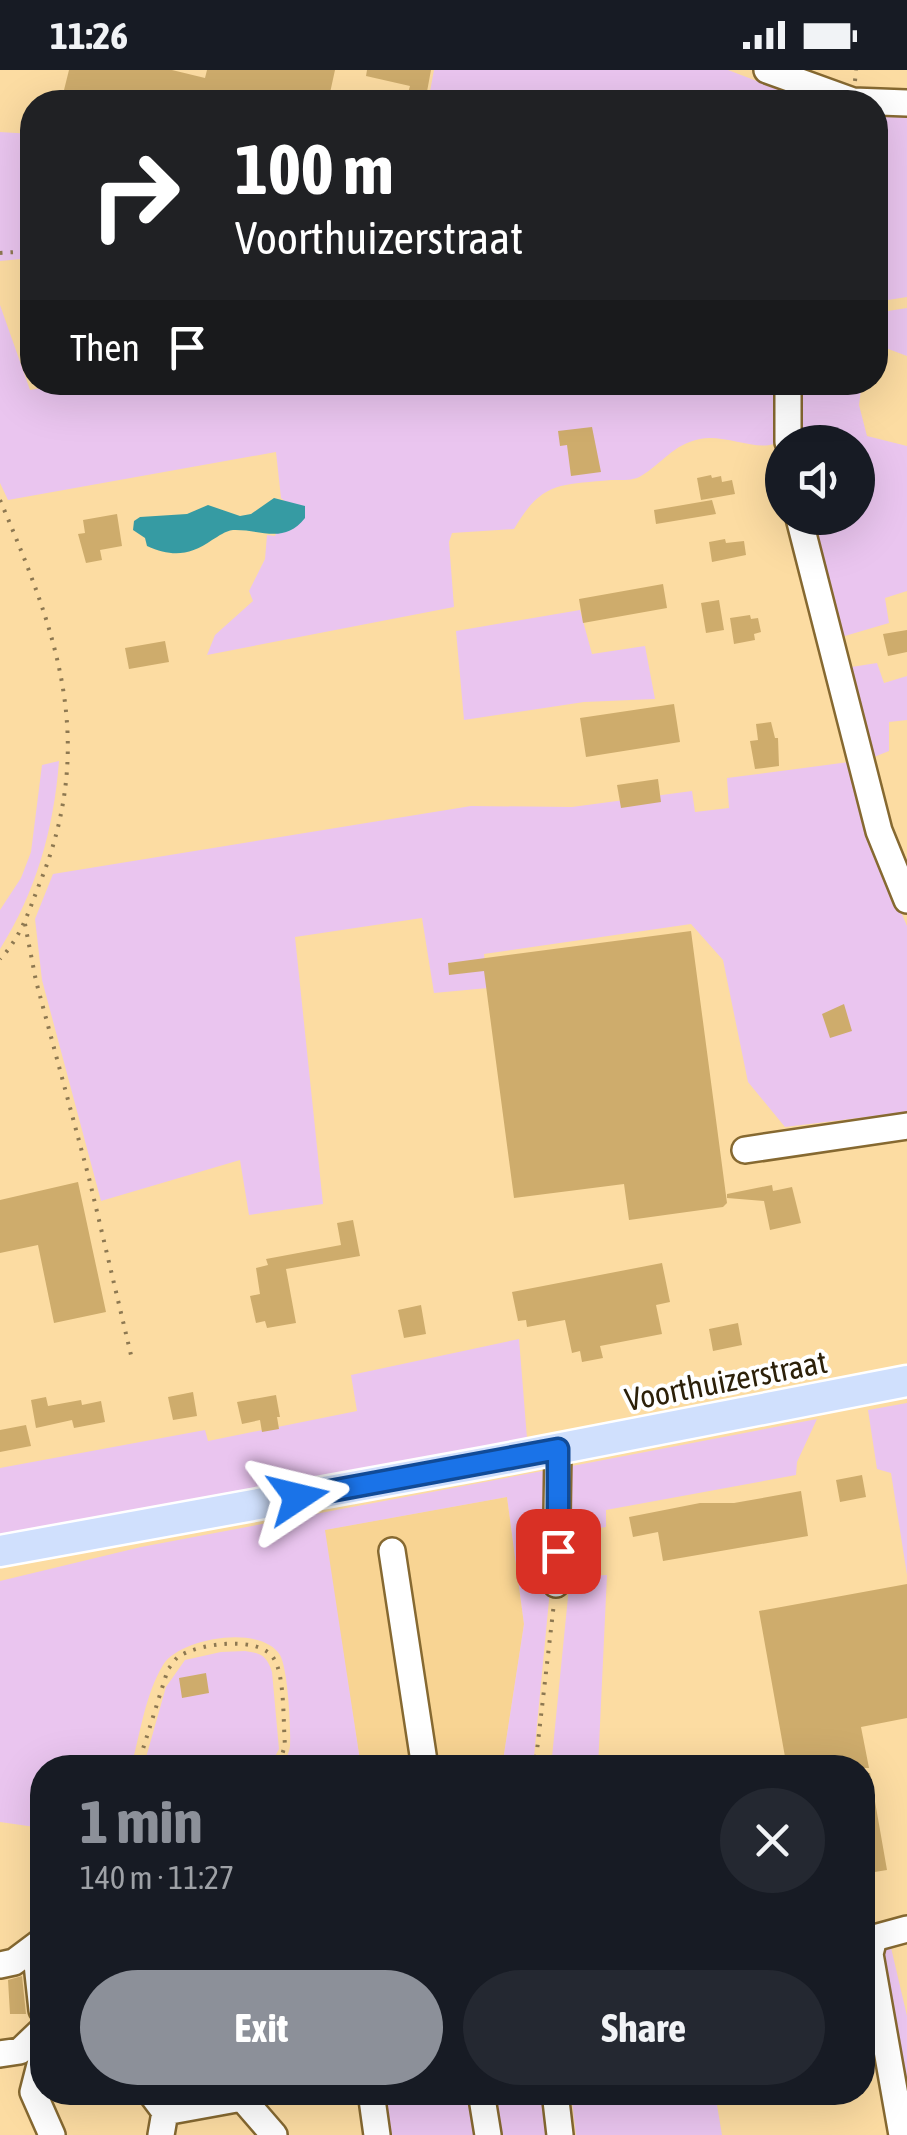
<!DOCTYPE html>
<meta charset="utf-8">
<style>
:root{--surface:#171b24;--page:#242831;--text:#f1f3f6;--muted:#9ea1a6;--accent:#8c9099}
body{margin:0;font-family:"Asap Condensed",sans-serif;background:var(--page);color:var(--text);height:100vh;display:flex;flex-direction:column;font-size:38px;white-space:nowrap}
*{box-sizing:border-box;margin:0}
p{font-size:32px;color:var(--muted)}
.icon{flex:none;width:55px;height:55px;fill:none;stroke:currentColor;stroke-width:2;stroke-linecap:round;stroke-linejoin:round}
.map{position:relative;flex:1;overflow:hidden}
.details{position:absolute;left:30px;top:1685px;width:845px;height:350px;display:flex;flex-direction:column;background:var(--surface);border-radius:40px;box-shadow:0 10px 40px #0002}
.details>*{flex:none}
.banner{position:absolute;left:20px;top:20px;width:868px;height:305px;border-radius:40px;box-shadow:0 10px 40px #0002;background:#202124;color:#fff;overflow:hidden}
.fabs{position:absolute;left:765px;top:355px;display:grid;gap:20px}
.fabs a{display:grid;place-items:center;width:110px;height:110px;border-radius:50%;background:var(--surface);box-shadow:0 10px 40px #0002;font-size:50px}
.pin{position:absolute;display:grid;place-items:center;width:85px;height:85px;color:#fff;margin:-42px;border-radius:20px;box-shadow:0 5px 15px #0006}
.me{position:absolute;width:110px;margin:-55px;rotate:80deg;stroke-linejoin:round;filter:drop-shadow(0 0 8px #0008)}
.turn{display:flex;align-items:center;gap:35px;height:210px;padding:0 50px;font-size:45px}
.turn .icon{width:130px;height:130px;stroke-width:2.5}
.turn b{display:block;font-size:70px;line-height:85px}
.then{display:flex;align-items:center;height:95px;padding:0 50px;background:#0003;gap:20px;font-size:38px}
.round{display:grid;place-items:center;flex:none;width:105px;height:105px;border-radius:52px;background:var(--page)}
.headline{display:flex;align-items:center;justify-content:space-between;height:170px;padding:0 50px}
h1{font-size:60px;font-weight:700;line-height:75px;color:var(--accent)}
.action{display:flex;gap:20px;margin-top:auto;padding:20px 50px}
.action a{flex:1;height:115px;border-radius:60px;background:var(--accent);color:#fff;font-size:40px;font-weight:700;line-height:115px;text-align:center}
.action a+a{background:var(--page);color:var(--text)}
.status{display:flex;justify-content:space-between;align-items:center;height:70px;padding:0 50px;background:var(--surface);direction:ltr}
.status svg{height:28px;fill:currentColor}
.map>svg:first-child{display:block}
.built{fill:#f8d493}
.green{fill:#eac5ef}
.water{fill:#369ba3}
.building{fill:#ceac6c}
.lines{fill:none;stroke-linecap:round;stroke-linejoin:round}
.minor-casing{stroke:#866931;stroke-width:30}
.major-casing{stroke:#fff;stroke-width:35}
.path{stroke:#8d7851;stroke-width:4;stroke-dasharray:2.5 8;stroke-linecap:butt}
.minor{stroke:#fff;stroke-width:25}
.major{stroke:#d0e0fd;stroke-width:30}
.route-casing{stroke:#114b97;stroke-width:25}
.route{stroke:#1a73e8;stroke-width:18}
.labels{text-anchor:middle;stroke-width:8;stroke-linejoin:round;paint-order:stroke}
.street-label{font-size:32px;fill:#2c2009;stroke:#fff}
</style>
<div class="status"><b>11:26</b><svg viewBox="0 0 49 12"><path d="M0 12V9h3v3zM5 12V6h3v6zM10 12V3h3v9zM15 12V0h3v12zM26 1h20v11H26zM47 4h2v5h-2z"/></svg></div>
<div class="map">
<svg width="907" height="2065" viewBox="0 0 907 2065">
<rect width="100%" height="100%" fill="#fcdca2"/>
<path class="built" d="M507,1427L524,1554L502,1697H361L324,1460Z"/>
<path class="green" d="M434,0H728L812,32H428Z
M907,41V227L875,232V42Z
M0,62L32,64V188L0,191Z
M0,235L30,320L76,312H619V319L629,322L672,313H775L776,373C757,382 725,364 700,369C672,375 663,393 641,406C633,411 620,410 611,410C560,415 542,411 514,459L452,463L449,472L454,537L207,585L215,565L253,531L249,521L265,489L267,465L275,466L287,433L281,428L276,382L8,430L0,413Z
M907,238V286L875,274V243Z
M862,312L859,335L867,366L907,376V521L885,528L889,553L838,568L809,448H858V372H796L800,313Z
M580,540L592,584L645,576L655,629L584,632L464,650L456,561Z
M877,593L884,613L907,606V650L889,652V681L869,689L845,598Z
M59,691C54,758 36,822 0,879V840L21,808L31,782L42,695Z
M849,692L877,787L907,856V1042L785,1057L748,1012L723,890L691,854L484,884L488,918L434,923L422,848L295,867L323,1134L249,1145L240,1090L101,1131L42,910L35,849L53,804L471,736L572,737L692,721L695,742L729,738L727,708Z
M519,1269L527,1368L0,1465V1398L205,1360L208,1371L357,1341L351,1305Z
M907,1333V1505L891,1403L877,1399L868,1340Z
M817,1349L797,1392L796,1405L606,1440V1457L572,1462V1396Z
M553,1399L549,1530L533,1697H502L524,1554L507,1427L325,1460L361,1697H281C285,1691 289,1684 290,1676C291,1659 288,1599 280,1585C261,1554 180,1568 163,1595C145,1625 140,1665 131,1697L42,1698V1758L0,1752V1511L141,1477Z
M607,1505L598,1697H551L570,1507Z
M245,1581C261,1583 267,1586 272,1602L279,1679L273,1690L222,1697L143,1698L166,1617L185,1590L221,1582Z
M889,1869L907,1946V2039L881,1878Z
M380,2023H552L557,2065H387Z
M571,2023H715L722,2065H576Z"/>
<path class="water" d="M274,428L305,436V448C284,475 261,459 233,460C225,461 219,466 212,470C189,486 172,487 147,476L145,468L133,460L134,451L140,447L187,444L208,435L240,446L251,444Z"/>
<path class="building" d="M69,0H172L205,8L207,0H335L328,32H61Z
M367,0H431L426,27L408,23L410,16L366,6Z
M592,357L601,402L571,406L567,375L560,376L558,361Z
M711,405L712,408L721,406L722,412L732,410L735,424L701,430L697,408Z
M712,430L716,444L656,454L654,440Z
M117,444L122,476L100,480L102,490L86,493L78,464L85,463L83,450Z
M725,469L726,473L744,471L746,485L712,492L709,472Z
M663,514L667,538L583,553L579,529Z
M719,530L724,560L706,563L701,533Z
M750,545L751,549L758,548L761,562L754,564L755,570L734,574L730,548Z
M907,560V582L888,586L883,564Z
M165,571L169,592L129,599L125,578Z
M674,634L680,672L586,687L580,648Z
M771,652L775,668H778L779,696L755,699L750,671L758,670L756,654Z
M658,709L661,732L621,738L617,715Z
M691,861L727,1133L723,1137L629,1150L624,1114L514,1128L484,901L449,905L448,893Z
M844,934L852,961L830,968L822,944Z
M78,1112L106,1242L54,1253L38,1175L0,1183V1130Z
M772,1115L773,1121L792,1117L801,1153L770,1160L764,1131L727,1128V1124Z
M353,1150L360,1186L286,1199L296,1253L267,1258L265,1251L256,1253L250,1226L260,1224L256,1198L268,1195L266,1189L341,1175L337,1153Z
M662,1193L670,1232L656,1235L662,1264L600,1276L603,1288L582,1292L580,1281L572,1283L565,1250L527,1257L526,1250L518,1251L512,1222Z
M421,1235L426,1264L404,1268L398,1240Z
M738,1253L742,1275L713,1281L709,1259Z
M193,1322L197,1346L173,1350L168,1327Z
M276,1325L280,1347H277L279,1359L262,1362L260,1350L242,1354L237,1332Z
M46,1327L48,1336L81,1330L82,1335L101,1331L105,1352L74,1358L72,1350L36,1358L31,1330Z
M26,1355L31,1376L0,1382V1360Z
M862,1405L866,1427L840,1432L836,1410Z
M801,1421L808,1466L663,1491L658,1462L633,1467L629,1447L700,1433H734Z
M907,1514V1648L861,1657L869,1698H787L759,1541Z
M206,1603L209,1623L182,1628L179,1608Z
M862,1703H870L887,1800L862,1804Z
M22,1906L26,1944H10L8,1910Z"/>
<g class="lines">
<defs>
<path id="minor" d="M767,0L853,31L907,33
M788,372V312
M799,448L879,761L907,830
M745,1080L907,1056
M392,1481L425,1698
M556,1514L558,1379
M32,1882L37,1894L42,1940
M0,1895L14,1892L42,1871
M0,1984L20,1981L42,1960
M42,1987L33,2022L52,2065
M150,2022L165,2042L161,2065
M371,2022L377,2065
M481,2022L488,2065
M555,2022L560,2065
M242,2028L274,2065
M165,2042L242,2028L244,2022
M902,2065L870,1884L874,1868L907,1859"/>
<path id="major" d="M0,1481L484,1393L907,1311"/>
</defs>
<use href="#minor" class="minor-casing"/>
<use href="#major" class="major-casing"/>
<path class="path" d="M855,11L856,0
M0,183L32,181
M0,430C57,564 98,671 39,815C28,843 21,867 0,889
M25,854L36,911L89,1108L131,1285
M137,1698L168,1599C172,1595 174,1590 178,1587C198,1573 261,1565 274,1589C285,1606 283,1654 285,1675L282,1685L268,1698
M535,1698L554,1533
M31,1761L42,1762"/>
<use href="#minor" class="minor"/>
<use href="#major" class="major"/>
</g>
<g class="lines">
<defs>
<path id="route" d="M298,1427L558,1379V1481"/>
</defs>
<use href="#route" class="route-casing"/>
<use href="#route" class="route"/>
</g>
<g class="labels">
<g class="street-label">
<text transform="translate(726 1311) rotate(-11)" y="11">Voorthuizerstraat</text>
</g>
</g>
</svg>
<div class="fabs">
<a><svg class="icon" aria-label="sound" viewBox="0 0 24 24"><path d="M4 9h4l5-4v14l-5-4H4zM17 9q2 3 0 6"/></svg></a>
</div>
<div class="pin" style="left:558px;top:1481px;background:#d93025"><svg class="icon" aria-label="arrive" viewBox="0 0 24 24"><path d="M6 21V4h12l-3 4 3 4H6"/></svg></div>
<svg class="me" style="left:298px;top:1427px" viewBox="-20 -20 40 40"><path d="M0-17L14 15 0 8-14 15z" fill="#1a73e8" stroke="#fff" stroke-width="4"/></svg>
<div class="banner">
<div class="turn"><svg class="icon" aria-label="right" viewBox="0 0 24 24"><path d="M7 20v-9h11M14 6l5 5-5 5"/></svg><div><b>100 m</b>Voorthuizerstraat</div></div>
<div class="then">Then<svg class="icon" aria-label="arrive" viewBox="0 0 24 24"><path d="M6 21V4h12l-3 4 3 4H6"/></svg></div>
</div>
<section class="details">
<div class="headline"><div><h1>1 min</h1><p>140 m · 11:27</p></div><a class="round"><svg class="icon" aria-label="close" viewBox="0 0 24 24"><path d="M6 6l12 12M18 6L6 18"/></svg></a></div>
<div class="action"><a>Exit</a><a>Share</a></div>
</section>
</div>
